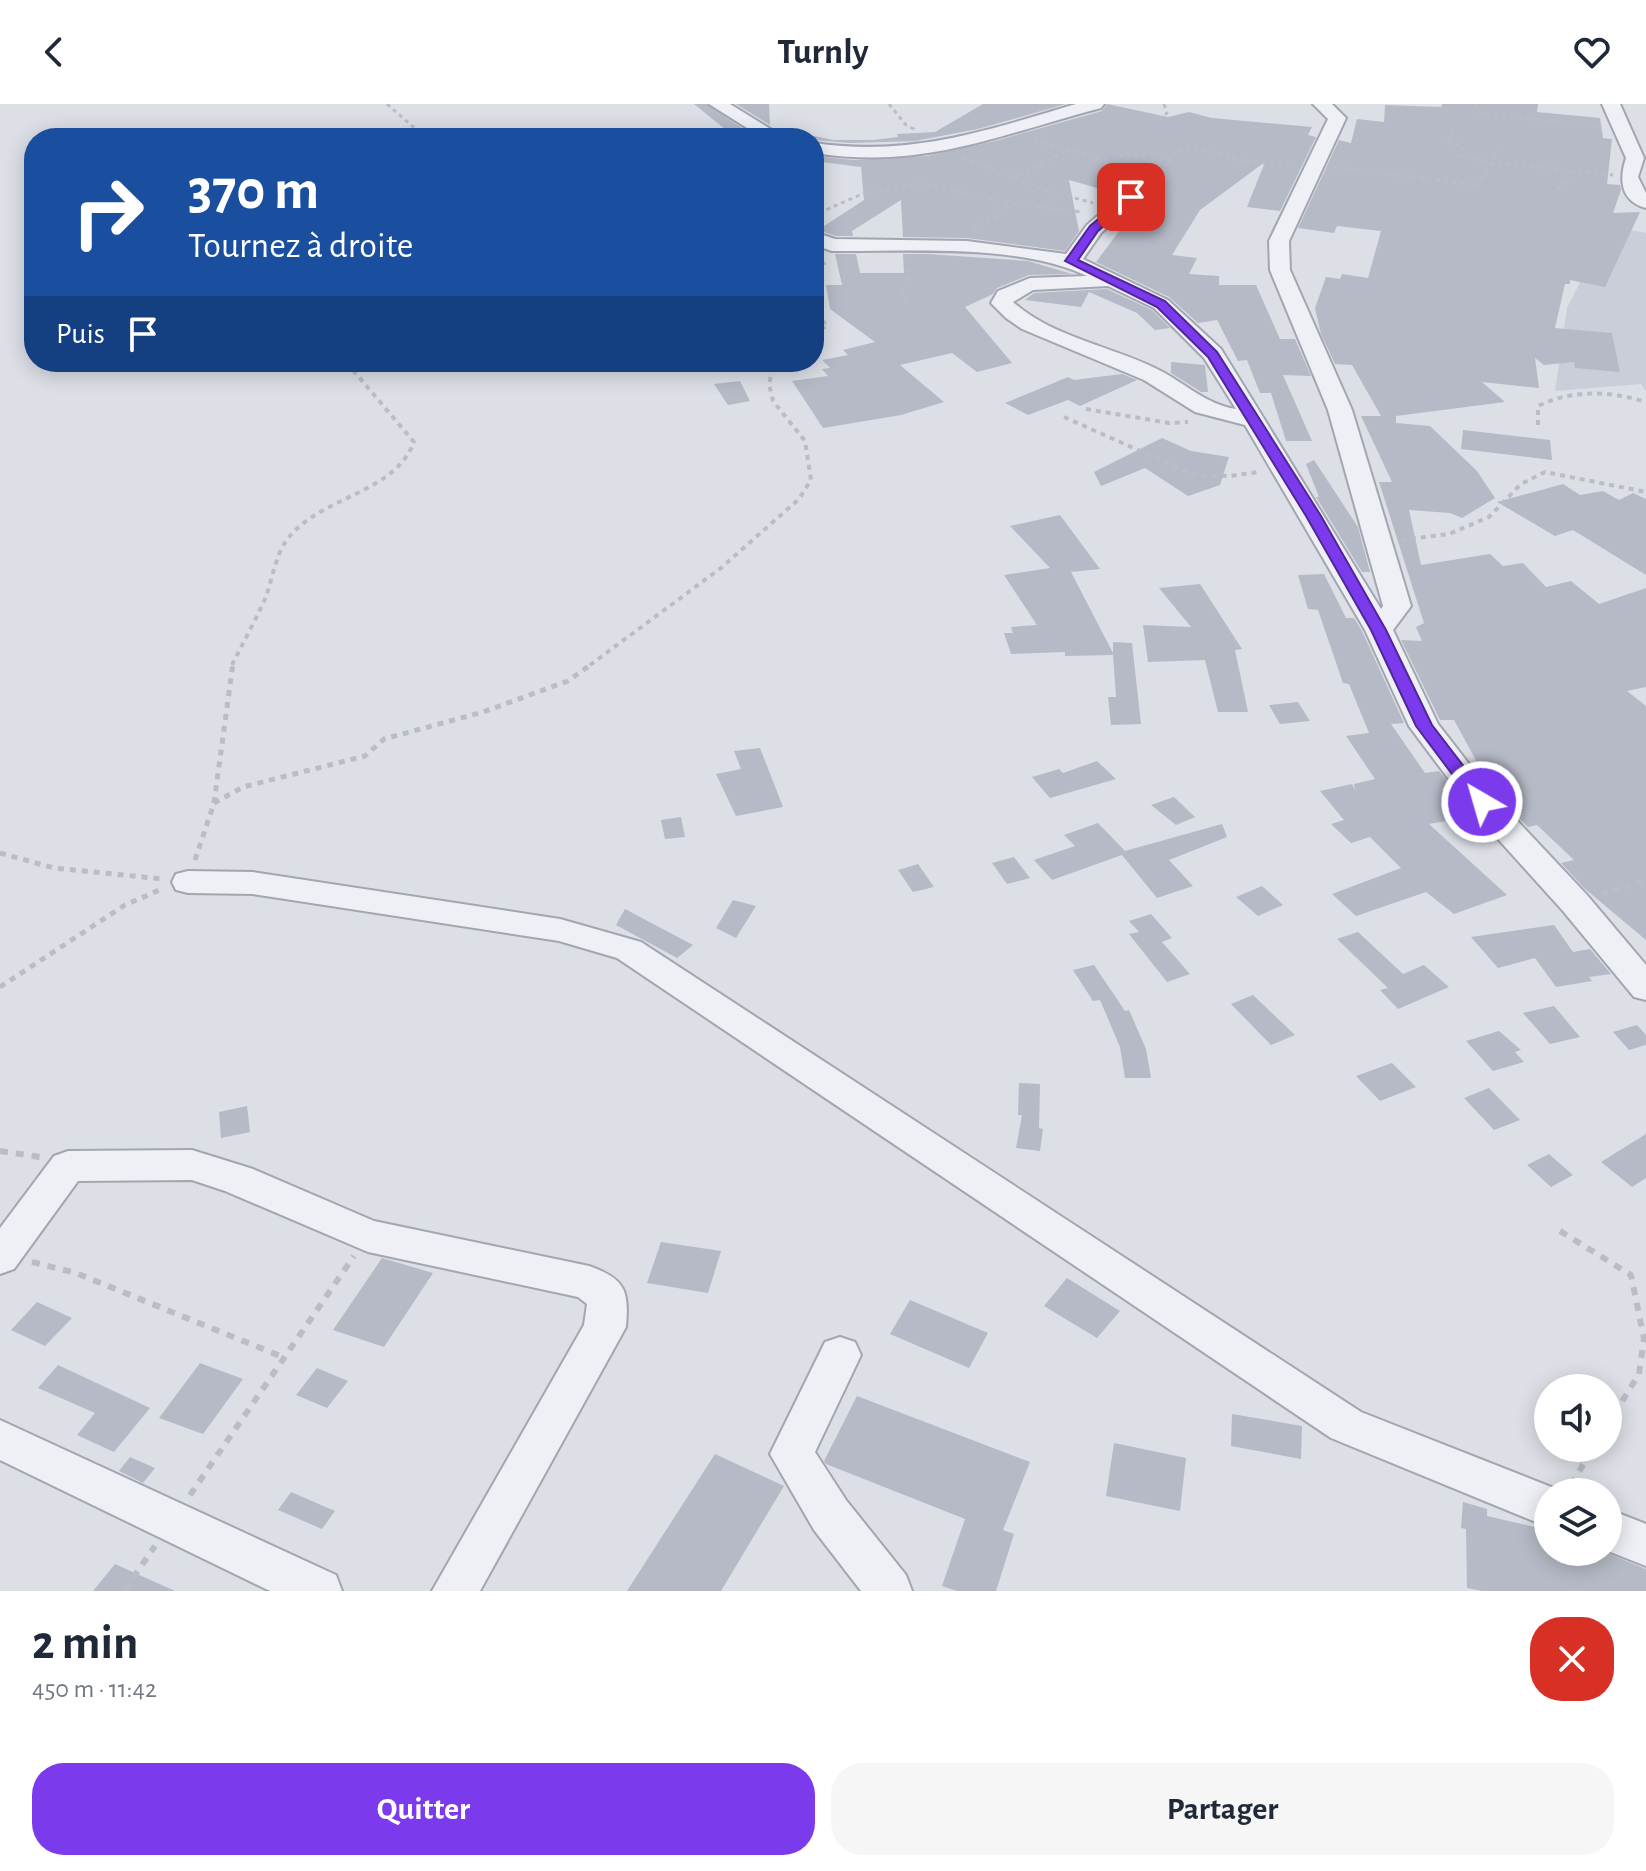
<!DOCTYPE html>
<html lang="fr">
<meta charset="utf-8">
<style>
:root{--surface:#fff;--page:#f6f6f7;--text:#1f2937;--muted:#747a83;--accent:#7c3aed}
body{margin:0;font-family:"Alegreya Sans",sans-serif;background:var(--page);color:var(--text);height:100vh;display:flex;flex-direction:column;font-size:30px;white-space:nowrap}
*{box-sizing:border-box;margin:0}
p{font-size:26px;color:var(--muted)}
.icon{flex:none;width:44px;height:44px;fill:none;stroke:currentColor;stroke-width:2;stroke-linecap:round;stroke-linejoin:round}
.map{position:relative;height:1487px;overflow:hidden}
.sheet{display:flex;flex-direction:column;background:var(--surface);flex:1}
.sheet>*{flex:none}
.hud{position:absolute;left:24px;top:24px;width:800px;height:244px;border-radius:32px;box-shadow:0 4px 20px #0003;background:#1a4fa0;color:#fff;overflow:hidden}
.tools{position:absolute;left:1534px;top:1270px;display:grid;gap:16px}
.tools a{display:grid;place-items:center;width:88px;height:88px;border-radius:50%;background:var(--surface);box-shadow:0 4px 20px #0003;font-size:40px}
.pin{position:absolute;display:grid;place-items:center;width:68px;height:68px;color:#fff;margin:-34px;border-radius:16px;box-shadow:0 4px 12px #0006}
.me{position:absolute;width:88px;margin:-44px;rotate:322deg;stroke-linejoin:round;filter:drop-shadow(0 0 6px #0008)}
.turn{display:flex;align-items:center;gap:28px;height:168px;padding:0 32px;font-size:36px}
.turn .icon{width:104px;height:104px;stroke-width:2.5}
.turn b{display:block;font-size:56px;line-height:68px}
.then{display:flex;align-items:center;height:76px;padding:0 32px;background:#0003;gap:16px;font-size:30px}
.round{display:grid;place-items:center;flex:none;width:84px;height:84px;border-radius:32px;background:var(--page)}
.overview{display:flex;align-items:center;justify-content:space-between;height:136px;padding:0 32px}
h1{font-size:48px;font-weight:700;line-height:60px}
.action{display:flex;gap:16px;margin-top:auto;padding:16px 32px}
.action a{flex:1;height:92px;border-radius:32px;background:var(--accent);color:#fff;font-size:32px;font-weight:700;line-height:92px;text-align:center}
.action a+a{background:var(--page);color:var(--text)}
header{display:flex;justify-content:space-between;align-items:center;height:104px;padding:0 32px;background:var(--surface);font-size:36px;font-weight:700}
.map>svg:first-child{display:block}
.built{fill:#caced8}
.building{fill:#b6bac6}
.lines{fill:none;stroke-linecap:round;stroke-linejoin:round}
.minor-casing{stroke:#a2a6b0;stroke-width:4}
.path-far3{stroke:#babdc5;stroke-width:3;stroke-dasharray:4 4;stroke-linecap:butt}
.path-far2{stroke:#babdc5;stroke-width:4;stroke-dasharray:5 5;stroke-linecap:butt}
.path-far1{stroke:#babdc5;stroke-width:5;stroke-dasharray:6 6;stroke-linecap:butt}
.path{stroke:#babdc5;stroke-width:6;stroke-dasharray:8 8;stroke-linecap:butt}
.minor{fill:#eef0f5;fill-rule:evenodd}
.route{fill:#7c3aed;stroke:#51269a;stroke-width:2}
</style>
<header><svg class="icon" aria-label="back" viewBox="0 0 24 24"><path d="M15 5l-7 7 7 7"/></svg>Turnly<svg class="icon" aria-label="heart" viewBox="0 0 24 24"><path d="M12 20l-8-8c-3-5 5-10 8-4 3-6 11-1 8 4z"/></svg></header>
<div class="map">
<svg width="1646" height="1487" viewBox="0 0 1646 1487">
<rect width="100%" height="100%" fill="#dcdfe6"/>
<path class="built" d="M1609,122L1646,129V287L1641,280L1555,287L1567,204Z"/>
<path class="building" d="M694,0H706L748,28L731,30Z
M736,0H769L770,21Z
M983,0H1066L978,25L915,37L850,39L814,36V32L833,36H873L898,33L897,30L935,28Z
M1107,0L1168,13L1189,8L1212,14L1312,23L1308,31L1316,33L1280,107L1247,103L1265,58L1200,106L1172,151L1197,154L1189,170L1219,172V181H1256L1280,235H1295L1311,272L1283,271L1312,337H1286L1271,289H1260L1247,256L1238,257L1217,216L1198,219L1169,193L1096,158L1142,97L1138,86H1124L1118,90L1069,76L1079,127L1065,147L967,134L903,133L901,96L852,127L853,132H836L818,126L864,96L861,63L814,57V52L854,56L927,52L995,37L1102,7Z
M1442,0H1538L1537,8L1600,14L1603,34L1612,35L1607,80L1620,81L1621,86L1613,109L1640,108L1605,183L1570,176V180H1565L1555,224L1612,229L1620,268L1575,264L1574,258L1544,261L1535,254L1539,284L1482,278L1505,298L1396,312V319L1430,322L1477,367L1495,394L1462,414L1450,409L1409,406L1421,461L1490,450L1503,462L1523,459L1546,483L1571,477L1599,500L1646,484V583L1627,587L1646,602V836L1584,784L1561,759L1574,756L1537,721L1528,723L1495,689L1474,661L1478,660L1454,616H1440L1401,536L1422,537L1416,523L1424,519L1379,378H1392L1361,312H1381L1352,261L1335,260L1321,230L1315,204L1326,173L1340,175L1342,170L1368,174L1381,127L1337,122L1334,129L1298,124L1339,36L1351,39L1357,15L1384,18L1385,1L1441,3Z
M835,150H856L860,169H904L903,150H928L1028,157L1072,170L1029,171L997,184L993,190L965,203L1012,259L977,268L952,249L900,261L944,298L901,311L823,324L792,277L828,272L822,265L830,264L822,256L848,251L843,246L875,238L830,205L826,181H842Z
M1107,185L1152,206L1170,224L1155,226L1137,209L1089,188L1081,203L1025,196L1034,189Z
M1171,258L1205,261L1208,288H1201L1171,269Z
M1122,270L1137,276L1080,302L1068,296L1028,311L1005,299L1068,273L1074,276Z
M740,277L750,297L728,301L714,280Z
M1463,326L1550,336L1552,356L1461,345Z
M1162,334L1191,347L1229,353L1220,381L1188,392L1145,364L1101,382L1094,368Z
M1314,356L1358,423L1370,468H1362L1316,393H1319L1306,360Z
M1563,380L1580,391L1603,387L1619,396L1633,389L1646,395V471L1573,426L1555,432L1497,398Z
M1060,411L1100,465L1071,468L1113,549V538L1132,539L1141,620L1111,621L1108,593H1116L1113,551L1065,552V548L1011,550L1004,529H1013L1011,523L1037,521L1004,471L1050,464L1010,422Z
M1324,470L1346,514H1354L1362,527L1404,619L1391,620L1425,669L1439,667L1474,712L1429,720L1507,791L1454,810L1426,788L1356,812L1332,790L1401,764L1370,733L1351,739L1331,720L1344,716L1320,687L1352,680L1355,686L1354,680L1375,675L1346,632L1369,629L1349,580L1343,579L1318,506L1308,505L1298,471Z
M1200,480L1242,545L1235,546L1248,608H1218L1205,556L1148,558L1143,521L1191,523L1159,484Z
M1298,598L1310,617L1280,620L1269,601Z
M760,644L783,703L736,712L716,670L741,665L734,647Z
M1097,657L1116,675L1050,694L1032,673L1059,665L1063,669Z
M1174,693L1195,713L1176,721L1151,701Z
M681,713L685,733L665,735L661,716Z
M1098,719L1125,747L1222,720L1227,733L1169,756L1193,782L1157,794L1122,751L1052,776L1034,756L1075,742L1064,731Z
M1014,753L1030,774L1007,780L992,759Z
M918,760L934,783L913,788L898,766Z
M1262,782L1283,801L1258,812L1236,793Z
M733,796L756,802L736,834L716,824Z
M625,805L693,841L677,854L616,821Z
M1151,810L1172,834L1162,838L1190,870L1167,878L1129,830L1139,828L1129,817Z
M1554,821L1573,848L1590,845L1611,870L1589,873L1592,877L1556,883L1535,854L1498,864L1471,833Z
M1358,828L1403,870L1424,861L1449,883L1398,905L1380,886L1388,884L1337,835Z
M1094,861L1125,907L1129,906L1146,945L1151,974H1125L1120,943L1100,896L1093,897L1073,866Z
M1253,891L1295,931L1271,941L1231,900Z
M1554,902L1580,933L1550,940L1523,909Z
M1637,921L1646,931V941L1629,946L1613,928Z
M1499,927L1521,946L1515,948L1524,958L1493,967L1466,937Z
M1392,959L1416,983L1380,997L1356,972Z
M1019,979L1040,980L1039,1024L1043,1025L1040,1047L1016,1044L1022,1011H1018Z
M1489,984L1520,1016L1494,1026L1464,994Z
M247,1002L250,1028L221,1034L219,1008Z
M1646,1030V1074L1632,1083L1601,1058Z
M1549,1050L1573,1071L1551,1083L1527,1061Z
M661,1138L721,1147L708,1189L647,1179Z
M382,1154L433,1169L384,1243L333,1226Z
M1067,1174L1120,1207L1097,1234L1044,1202Z
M910,1196L988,1229L969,1264L890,1230Z
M37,1198L72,1214L45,1242L11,1226Z
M200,1259L243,1275L203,1330L159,1314Z
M58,1261L150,1304L114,1348L77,1331L95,1309L38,1284Z
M317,1264L348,1277L327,1304L296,1291Z
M857,1292L1030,1358L1003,1426L1014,1430L996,1487H957L942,1482L965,1415L826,1360L824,1357Z
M1232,1310L1302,1322L1301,1355L1231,1342Z
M1114,1339L1186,1354L1180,1407L1106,1392Z
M715,1350L784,1382L721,1487H627Z
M130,1353L155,1364L143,1379L119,1367Z
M291,1388L335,1407L322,1425L278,1406Z
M1463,1398L1487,1405V1412L1548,1426V1448H1605L1646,1465V1487H1482L1467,1484L1466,1425L1461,1424Z
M115,1460L175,1487H93Z"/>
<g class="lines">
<defs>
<path id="minor" d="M709,0H730L785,34H763Z
M1076,0H1104L1101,4C998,31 924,66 814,49V39C911,53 985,27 1076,0Z
M1313,0H1332L1346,14L1289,137L1290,166L1352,306L1411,502L1393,526L1438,620L1493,691L1587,791L1646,861V896L1634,893L1563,807L1471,705L1409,622L1365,526L1245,321L1195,308L1144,276L1022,225L1006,214L991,199L998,187L1030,174L1087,172C1018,139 908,148 832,147L814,141V128L835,135L967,137L1066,150L1087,121L1124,89H1138L1140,93L1138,97L1101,129L1083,155L1168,196L1221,245L1381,505L1383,502L1328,306L1270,166L1269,137L1328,15ZM1108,182L1154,204L1204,254L1236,305C1205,300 1185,279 1159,266C1112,242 1053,234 1013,198L1033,186Z
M1602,0H1620L1644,54L1638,73L1646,89V104C1620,97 1619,75 1626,54Z
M188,767L253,768L560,815L641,838L1361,1308L1564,1388H1548V1423L1331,1334L617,854L559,837L253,790L188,789L176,786L172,778L176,770Z
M192,1046L253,1065L374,1117L589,1162C626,1175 629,1187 626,1223L480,1487H432L584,1221L587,1200L578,1193L368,1148L225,1087L192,1076L78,1077L14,1165L0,1170V1124L54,1052L68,1047Z
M840,1233L855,1238L861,1251L815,1348L846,1396L906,1471L912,1487H861L814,1426L770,1350L825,1238Z
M0,1316L336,1471L342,1487H270L0,1356Z
M1608,1405L1646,1420V1462L1608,1447Z"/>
</defs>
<use href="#minor" class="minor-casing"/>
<path class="path-far3" d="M387,0L426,34
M889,0L906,21L914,25V29
M1476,0L1478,8L1486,10L1602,23
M1159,16L1167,9L1164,0
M1453,25L1447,39L1462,41L1460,51L1490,58L1613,71
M1035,37L1112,57L1126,49L1155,56L1169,55L1180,46L1192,45L1234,52V56L1295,62
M962,54L1045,86L1093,99
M1333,63L1478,81L1498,47
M1012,75L1067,46
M1559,86V80L1568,79L1569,67
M814,115L819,109L862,90L921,79L1011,99L1082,108
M972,124L1000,111L1011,99
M814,161L827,159
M906,197L902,186L907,182L909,158
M814,204L827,222L814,230"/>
<path class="path-far2" d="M1086,305L1169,319L1188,318
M1064,313L1194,371L1229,372L1259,368
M1538,321V302C1573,285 1610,287 1646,298
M1401,436L1449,430L1489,413L1521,380L1545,368L1646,388
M232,561C243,539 255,517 265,495C272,477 275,453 286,437C318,392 394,391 414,338L346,258
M590,561L721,464L799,395L811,376L805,337L773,297L769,280L774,258"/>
<path class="path-far1" d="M214,699L243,683L365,652L384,635L483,608L568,577L593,559
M0,749L54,764L163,775
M195,756L214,699L233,559
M1602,790L1646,776
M0,883L125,801L164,784"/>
<path class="path" d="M0,1047L40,1053
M1560,1127L1631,1171L1644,1235L1639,1270L1608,1320
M32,1158L76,1169L285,1254
M1571,1381L1593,1344
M190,1391L354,1152
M124,1487L155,1442"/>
<use href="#minor" class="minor"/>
</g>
<path class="route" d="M1127,91L1136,93L1098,127L1078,156L1165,197L1217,248L1321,412L1386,526L1432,621L1488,694L1491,698L1488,702H1476L1416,622L1371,526L1306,412L1208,253L1157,203L1065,157L1090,122Z"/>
</svg>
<div class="tools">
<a><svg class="icon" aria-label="sound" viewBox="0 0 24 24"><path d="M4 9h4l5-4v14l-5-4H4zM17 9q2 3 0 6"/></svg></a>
<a><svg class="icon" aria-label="layers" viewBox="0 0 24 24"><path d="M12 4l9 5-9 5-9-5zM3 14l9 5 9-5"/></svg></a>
</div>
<div class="pin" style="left:1131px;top:93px;background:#d93025"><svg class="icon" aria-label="arrive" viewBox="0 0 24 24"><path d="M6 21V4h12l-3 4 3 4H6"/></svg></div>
<svg class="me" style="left:1482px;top:698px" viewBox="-20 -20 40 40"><circle r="17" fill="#7c3aed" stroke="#fff" stroke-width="3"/><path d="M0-11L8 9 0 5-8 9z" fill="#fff"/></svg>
<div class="hud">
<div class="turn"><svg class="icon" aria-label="right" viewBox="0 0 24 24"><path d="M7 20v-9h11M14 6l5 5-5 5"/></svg><div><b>370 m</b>Tournez à droite</div></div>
<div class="then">Puis<svg class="icon" aria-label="arrive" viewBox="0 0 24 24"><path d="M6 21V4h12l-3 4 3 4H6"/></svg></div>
</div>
</div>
<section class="sheet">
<div class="overview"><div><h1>2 min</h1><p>450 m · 11:42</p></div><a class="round" style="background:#d93025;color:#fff"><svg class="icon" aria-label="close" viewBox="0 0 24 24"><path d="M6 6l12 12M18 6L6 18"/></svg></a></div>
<div class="action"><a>Quitter</a><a>Partager</a></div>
</section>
